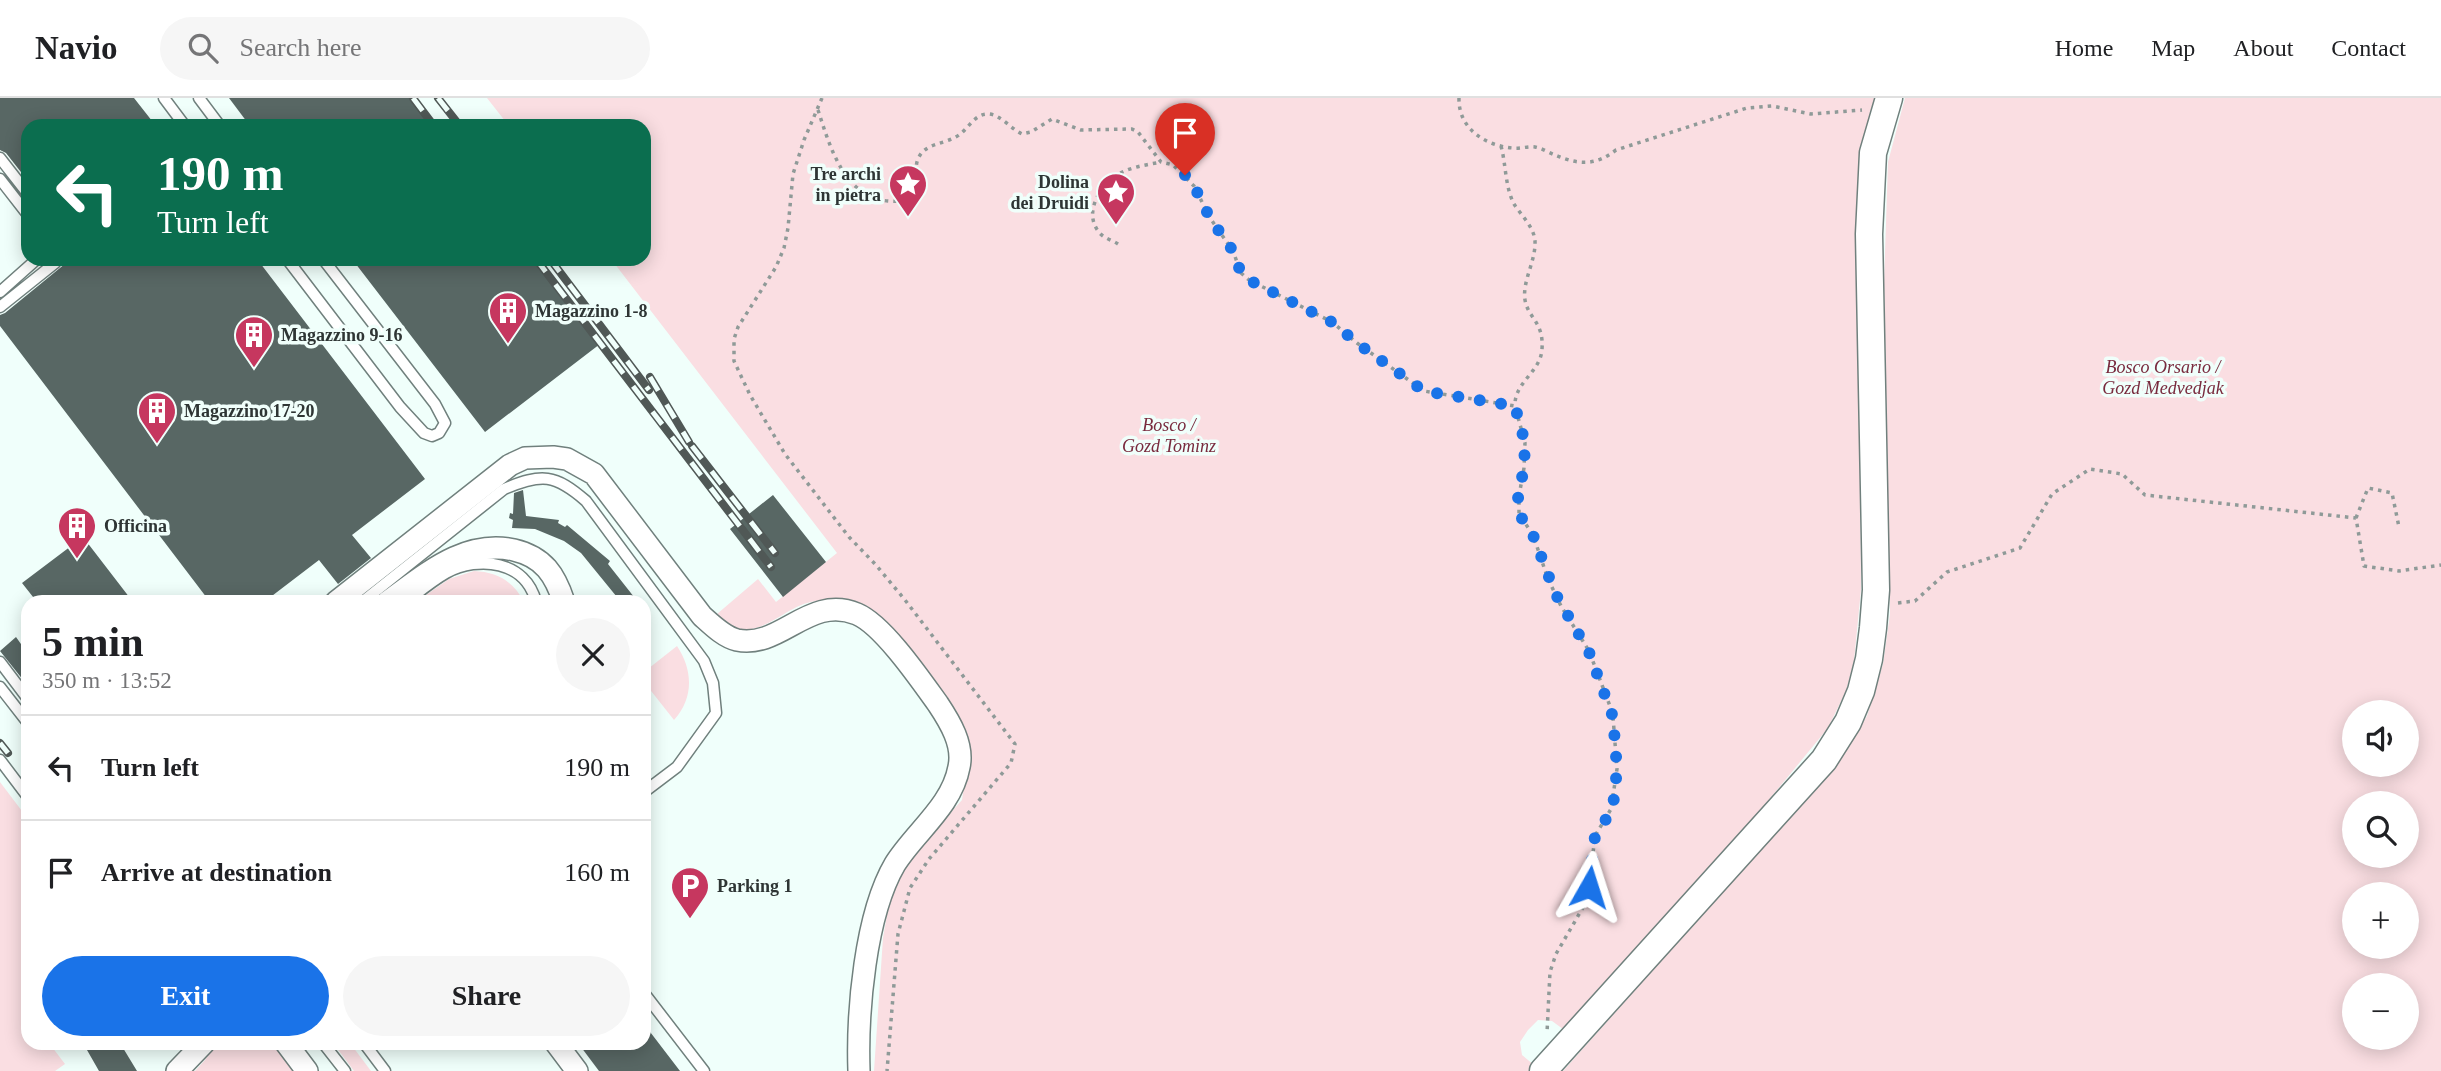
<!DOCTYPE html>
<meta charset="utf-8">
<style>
:root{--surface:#fff;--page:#f6f6f6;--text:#202124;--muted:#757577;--line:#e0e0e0;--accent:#1a73e8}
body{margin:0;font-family:"Times New Roman",serif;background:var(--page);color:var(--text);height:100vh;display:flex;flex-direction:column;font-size:26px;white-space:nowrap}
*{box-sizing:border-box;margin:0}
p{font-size:23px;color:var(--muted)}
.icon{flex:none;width:38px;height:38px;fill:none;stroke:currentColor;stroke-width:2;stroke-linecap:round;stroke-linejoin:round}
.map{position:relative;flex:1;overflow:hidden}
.panel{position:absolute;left:21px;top:497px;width:630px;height:455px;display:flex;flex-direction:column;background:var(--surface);border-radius:21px;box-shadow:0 4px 18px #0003}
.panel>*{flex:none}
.banner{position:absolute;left:21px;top:21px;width:630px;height:147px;border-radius:21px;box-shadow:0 4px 18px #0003;background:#0b6e4f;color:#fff;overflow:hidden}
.buttons{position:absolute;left:2342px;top:602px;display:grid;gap:14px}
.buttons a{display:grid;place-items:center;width:77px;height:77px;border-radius:50%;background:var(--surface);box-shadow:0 4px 18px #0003;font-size:35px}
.pin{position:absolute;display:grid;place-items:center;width:60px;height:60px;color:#fff;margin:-72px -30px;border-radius:50% 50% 50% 0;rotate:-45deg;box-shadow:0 0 7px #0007}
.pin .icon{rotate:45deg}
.me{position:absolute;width:77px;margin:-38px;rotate:6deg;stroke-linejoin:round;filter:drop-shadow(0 0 5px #0008)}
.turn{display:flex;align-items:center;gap:24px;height:147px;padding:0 21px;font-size:32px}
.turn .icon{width:91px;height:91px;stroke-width:2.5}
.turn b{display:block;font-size:49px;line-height:60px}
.round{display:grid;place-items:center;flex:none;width:74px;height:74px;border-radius:37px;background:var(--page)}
.overview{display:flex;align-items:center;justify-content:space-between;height:119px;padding:0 21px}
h1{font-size:42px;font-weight:700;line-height:52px}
.cta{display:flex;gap:14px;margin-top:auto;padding:14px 21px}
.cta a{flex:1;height:80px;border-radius:42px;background:var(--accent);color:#fff;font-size:28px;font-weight:700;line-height:80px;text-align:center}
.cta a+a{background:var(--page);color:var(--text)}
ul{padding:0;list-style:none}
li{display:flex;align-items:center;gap:21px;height:105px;padding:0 21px;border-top:2px solid var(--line)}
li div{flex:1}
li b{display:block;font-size:26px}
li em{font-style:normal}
header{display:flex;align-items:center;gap:42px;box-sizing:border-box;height:98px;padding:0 35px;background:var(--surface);border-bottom:2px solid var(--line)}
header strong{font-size:33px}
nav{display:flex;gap:38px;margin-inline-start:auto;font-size:24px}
.search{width:490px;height:63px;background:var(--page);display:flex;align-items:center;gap:18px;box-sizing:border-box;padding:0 24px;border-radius:38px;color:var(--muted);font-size:26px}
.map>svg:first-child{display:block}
.green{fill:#fadee2;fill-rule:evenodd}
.building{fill:#586764}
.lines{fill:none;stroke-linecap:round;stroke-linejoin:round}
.service-casing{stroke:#70807d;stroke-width:13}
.minor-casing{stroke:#70807d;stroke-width:24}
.tertiary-casing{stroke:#70807d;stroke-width:29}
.path{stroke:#8f9a98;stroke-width:3.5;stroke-dasharray:3.5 5;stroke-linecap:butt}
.service{stroke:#fff;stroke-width:10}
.minor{stroke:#fff;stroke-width:21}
.tertiary{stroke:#fff;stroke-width:26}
.rail-casing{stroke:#505856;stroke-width:8}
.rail{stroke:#f0fffb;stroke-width:5;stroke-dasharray:16;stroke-linecap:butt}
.route{stroke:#1a73e8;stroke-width:12;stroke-dasharray:0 21.6}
.labels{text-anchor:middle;stroke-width:7;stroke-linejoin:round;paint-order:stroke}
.poi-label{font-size:18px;font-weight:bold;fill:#2e3534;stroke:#f0fffb;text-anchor:start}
.park-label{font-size:18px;font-style:italic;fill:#792b3e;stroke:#f0fffb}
</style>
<header>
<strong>Navio</strong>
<div class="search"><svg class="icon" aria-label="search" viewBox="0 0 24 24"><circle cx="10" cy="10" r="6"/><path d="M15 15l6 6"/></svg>Search here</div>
<nav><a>Home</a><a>Map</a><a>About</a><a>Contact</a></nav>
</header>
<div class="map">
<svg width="2441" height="973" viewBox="0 0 2441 973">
<rect width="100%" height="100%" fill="#f0fffb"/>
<path class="green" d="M487,0H1877L1859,128L1861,491L1854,563L1846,593L1828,630L1646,851L1567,934L1552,923L1538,922L1528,932L1520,944L1522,957L1534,967L1528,973H874L883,840L888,811L896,786L911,759L962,702L966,675C945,637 924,600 903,562C898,553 892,536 884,530C878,525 826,503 820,503C784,502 753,558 717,516L758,481L776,504L837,455L611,161H644V28H509Z
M1905,0H2441V973H1563L1839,663L1867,618L1883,566L1890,516L1884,185L1888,64ZM2354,614H2406V667H2354ZM2354,705H2406V758H2354ZM2354,796H2406V849H2354ZM2354,887H2406V940H2354Z
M474,473C497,474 513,483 524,504H416L449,481Z
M677,548C693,572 694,600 674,622L644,584V574Z
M0,684L28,721V945H49L65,966L55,973H0Z
M216,945H272L296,973H195L205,962Z
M333,945H350L371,973H354Z"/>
<path class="building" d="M0,0H134L156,28H28V83L6,55L0,52Z
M229,0H411L433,28H250Z
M71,161H257L425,381L352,437L371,460L338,486L319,462L264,504H210L0,228V217L5,215Z
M352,161H535L600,246L485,334Z
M523,392L526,418L559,422L558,425L565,429L567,427L610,463L608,466L638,504H621L581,455L564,443L535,431L512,430L513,422L509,420L510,415L513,416L514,395Z
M773,397L826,464L783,499L730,431Z
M83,439L133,504H37L22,485Z
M16,539L28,556V588L0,553Z
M644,926L680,973H599L578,945H644Z
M83,945H120L137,973H99Z"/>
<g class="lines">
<defs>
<path id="service" d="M164,0L185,28
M199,0L220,28
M0,60L28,96
M0,81L28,117
M287,161L400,309L424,335L432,338L439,335L445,325L435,306L323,161
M0,194L37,161
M0,209L55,165L56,161
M362,504L504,391C542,375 555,376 586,403L704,563L713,585L716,615L677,669L644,694
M406,504C419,494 432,483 446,475C479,457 526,463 536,504
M0,564L28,601
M0,589L28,625
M0,662L28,699
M644,895L704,973
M323,945L345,973
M364,945L385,973"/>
<path id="minor" d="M336,504L510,367L525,360L553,359L567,361L594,376L702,518C712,527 724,539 737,542C781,551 809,496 857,516C883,527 920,581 938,606C950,624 964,647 959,669C952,708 915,734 895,766C865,817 857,914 859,973
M387,504C425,477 464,441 514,452C544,459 555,477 564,504
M286,945L307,973
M556,945L577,973
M177,973L204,945"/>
<path id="tertiary" d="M1543,973L1824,662L1848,624L1861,593L1869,561L1873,530L1876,492L1869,136L1873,55L1889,0"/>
</defs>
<use href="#service" class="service-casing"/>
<use href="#minor" class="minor-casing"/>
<use href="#tertiary" class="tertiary-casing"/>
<path class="path" d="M822,0L804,42L793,76L788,130L784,150L776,169L738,229L734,241V263L750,297L785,356L849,439L876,467L905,502L1015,646L1011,665L929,761L910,790L898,836L887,973
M1459,0C1458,30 1485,48 1513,50C1520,51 1528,48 1535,49C1542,50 1549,55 1555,57C1579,67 1595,68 1616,52L1747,10L1772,8L1811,16L1862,12
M818,12C830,49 844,99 888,103C899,104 910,103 920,98C925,86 912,75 918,61C925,44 945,47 959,37C969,30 975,15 989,16C1001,17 1011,31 1022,36L1031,34L1052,21L1081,32L1132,31L1138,34L1161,64L1173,67L1194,88L1210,120L1233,153L1241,175L1249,182L1332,224L1357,245L1424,293L1515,308L1525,345L1524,370L1519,398V416L1533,437L1548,481L1561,508L1589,553L1610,608L1613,619L1617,671L1611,711L1595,738L1589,789L1585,806L1556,856L1550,874L1547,935
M1501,48C1506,66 1505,89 1514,106C1521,117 1534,129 1535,143C1536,163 1522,183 1525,202C1528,220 1544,224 1542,251C1541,274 1514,284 1515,308
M1118,146C1112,142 1103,140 1099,134C1083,115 1100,88 1117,77C1130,69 1146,67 1161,64
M2356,420L2368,390L2392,395L2399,429
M1898,505L1915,503L1947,474L2020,450L2052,396L2090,371L2122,376L2145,397L2356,420L2364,468L2399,473L2441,467"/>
<use href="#service" class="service"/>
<use href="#minor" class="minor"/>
<use href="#tertiary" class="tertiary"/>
<defs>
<path id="rail" d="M413,0L434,28
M438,0L460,28
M536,161L771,469
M550,161L649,292
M650,279L689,344
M692,348L775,455
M0,645L8,655"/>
</defs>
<use href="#rail" class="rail-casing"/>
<use href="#rail" class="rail"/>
</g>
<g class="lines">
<path class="route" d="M1185,77L1194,88L1210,120L1233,153L1241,175L1249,182L1332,224L1357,245L1424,293L1515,308L1525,345L1524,370L1518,398L1519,416L1533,437L1555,495L1589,554L1613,619L1617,671L1614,701L1608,718L1595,738L1589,789"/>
</g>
<defs>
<symbol id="sight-pin" viewBox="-11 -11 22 30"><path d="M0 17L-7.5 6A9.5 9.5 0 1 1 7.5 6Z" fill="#c6375f" stroke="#f0fffb"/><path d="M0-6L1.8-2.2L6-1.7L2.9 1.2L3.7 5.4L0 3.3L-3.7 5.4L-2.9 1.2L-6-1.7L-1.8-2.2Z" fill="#fff"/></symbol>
<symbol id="building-pin" viewBox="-11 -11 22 30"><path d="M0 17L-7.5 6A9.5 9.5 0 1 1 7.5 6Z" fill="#c6375f" stroke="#f0fffb"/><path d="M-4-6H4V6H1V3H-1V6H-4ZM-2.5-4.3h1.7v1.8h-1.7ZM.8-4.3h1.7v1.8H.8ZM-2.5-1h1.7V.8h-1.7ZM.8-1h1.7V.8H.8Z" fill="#fff"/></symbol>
<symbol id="parking-pin" viewBox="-11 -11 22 30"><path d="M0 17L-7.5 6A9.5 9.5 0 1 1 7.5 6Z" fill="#c6375f" stroke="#f0fffb"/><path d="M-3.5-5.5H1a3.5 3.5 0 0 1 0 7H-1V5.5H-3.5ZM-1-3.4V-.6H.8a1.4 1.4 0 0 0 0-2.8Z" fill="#fff"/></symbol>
</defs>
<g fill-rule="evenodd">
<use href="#sight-pin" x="886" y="64" width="44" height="60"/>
<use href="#sight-pin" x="1094" y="72" width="44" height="60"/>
<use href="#building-pin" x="486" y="191" width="44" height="60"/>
<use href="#building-pin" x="232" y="215" width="44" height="60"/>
<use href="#building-pin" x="135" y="291" width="44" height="60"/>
<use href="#building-pin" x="55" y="406" width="44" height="60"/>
<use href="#parking-pin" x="668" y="766" width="44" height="60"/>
</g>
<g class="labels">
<g class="poi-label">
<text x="881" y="82" text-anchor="end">Tre archi<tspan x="881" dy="21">in pietra</tspan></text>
<text x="1089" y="90" text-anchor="end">Dolina<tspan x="1089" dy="21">dei Druidi</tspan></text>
<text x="535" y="219">Magazzino 1-8</text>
<text x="281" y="243">Magazzino 9-16</text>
<text x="184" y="319">Magazzino 17-20</text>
<text x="104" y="434">Officina</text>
<text x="717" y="794">Parking 1</text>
</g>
<g class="park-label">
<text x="2163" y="275">Bosco Orsario /<tspan x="2163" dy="21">Gozd Medvedjak</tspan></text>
<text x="1169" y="333">Bosco /<tspan x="1169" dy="21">Gozd Tominz</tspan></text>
</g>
</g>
</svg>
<div class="buttons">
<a><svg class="icon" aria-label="sound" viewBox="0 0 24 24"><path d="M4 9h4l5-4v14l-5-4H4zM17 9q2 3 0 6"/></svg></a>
<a><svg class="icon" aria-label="search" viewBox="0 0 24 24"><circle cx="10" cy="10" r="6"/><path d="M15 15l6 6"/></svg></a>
<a>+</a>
<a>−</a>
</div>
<div class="pin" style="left:1185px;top:77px;background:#d93025"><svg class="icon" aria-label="arrive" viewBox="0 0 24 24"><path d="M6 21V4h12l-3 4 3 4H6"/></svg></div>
<svg class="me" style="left:1589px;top:789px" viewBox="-20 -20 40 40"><path d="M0-17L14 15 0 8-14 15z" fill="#1a73e8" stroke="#fff" stroke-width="4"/></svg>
<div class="banner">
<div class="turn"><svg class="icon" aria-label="left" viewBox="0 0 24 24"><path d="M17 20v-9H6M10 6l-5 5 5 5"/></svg><div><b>190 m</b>Turn left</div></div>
</div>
<section class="panel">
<div class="overview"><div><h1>5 min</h1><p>350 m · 13:52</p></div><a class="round"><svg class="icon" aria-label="close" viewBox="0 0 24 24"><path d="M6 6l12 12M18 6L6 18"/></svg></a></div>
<ul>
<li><svg class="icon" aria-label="left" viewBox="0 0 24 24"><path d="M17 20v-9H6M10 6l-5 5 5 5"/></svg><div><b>Turn left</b></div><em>190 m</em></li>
<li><svg class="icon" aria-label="arrive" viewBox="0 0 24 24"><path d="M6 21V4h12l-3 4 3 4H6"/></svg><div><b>Arrive at destination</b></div><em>160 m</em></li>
</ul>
<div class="cta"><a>Exit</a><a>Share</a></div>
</section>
</div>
